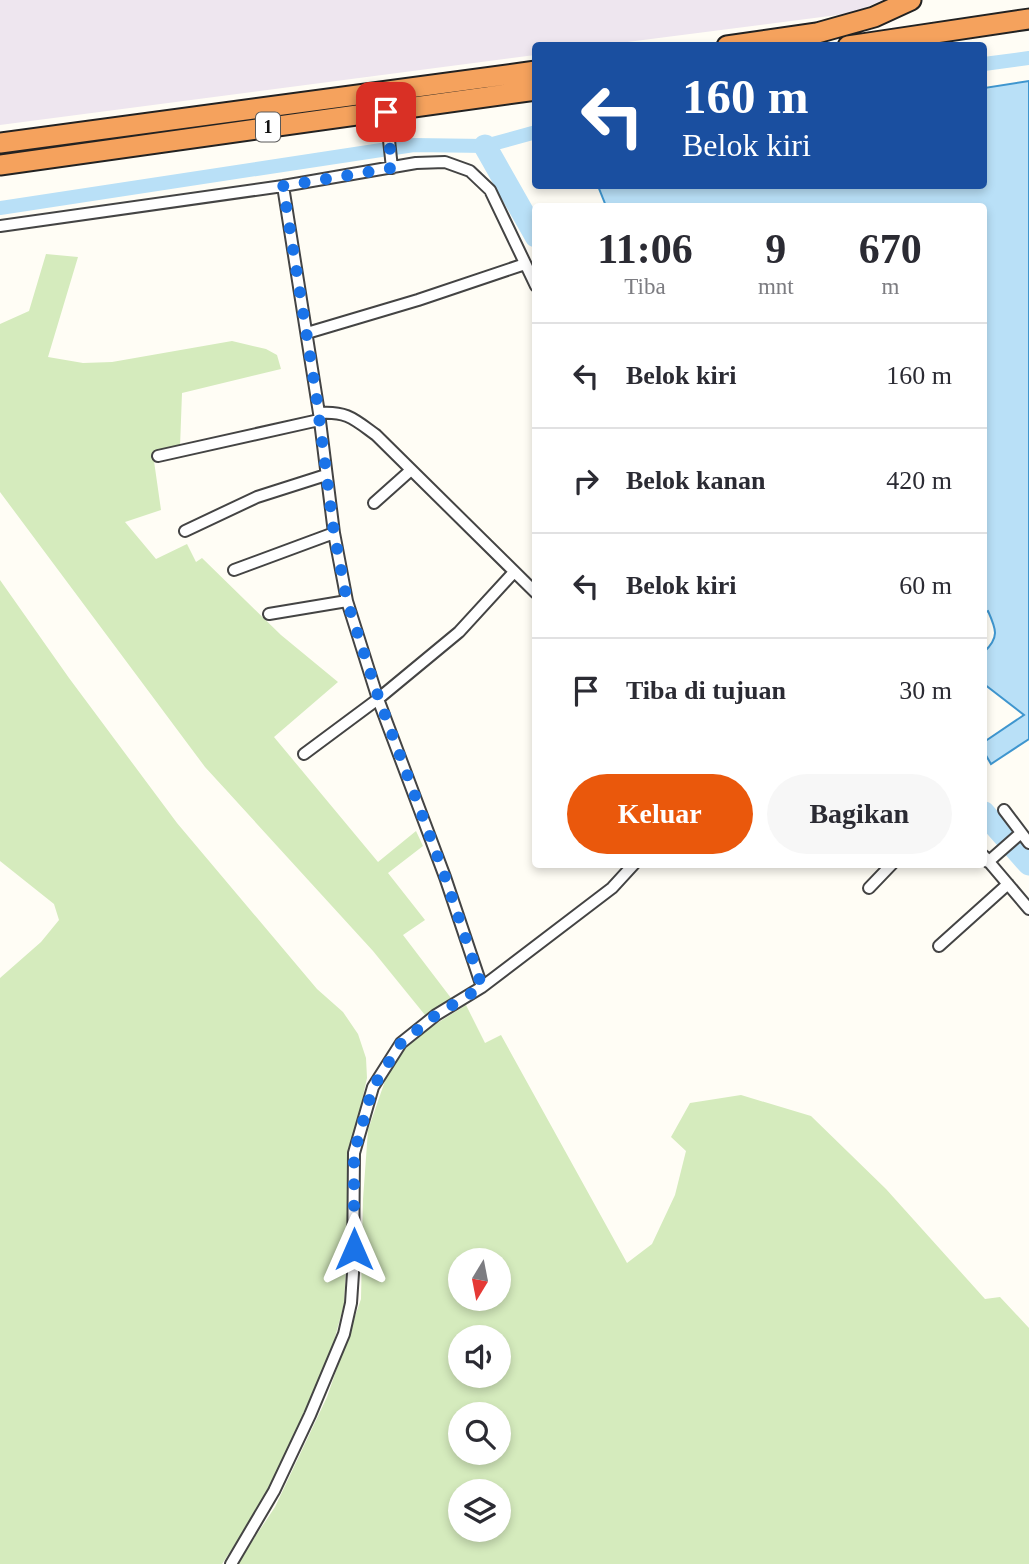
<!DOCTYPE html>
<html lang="id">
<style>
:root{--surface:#fff;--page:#f7f7f7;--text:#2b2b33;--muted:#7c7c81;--line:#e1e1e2;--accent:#ea580c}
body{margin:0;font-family:Georgia,serif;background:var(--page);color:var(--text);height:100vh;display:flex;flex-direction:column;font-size:26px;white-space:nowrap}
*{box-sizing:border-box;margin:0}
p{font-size:23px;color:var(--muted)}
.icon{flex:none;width:38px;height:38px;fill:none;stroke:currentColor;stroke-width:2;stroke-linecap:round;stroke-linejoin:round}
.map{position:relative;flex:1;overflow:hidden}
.side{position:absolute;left:532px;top:203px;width:455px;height:665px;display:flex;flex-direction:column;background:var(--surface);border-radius:7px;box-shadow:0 4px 10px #0003}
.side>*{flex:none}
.guide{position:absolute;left:532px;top:42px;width:455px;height:147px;border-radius:7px;box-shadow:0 4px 10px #0003;background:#1a4fa0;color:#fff;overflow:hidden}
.needle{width:46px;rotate:190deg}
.tools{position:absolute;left:448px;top:1248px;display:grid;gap:14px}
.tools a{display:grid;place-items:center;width:63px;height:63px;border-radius:50%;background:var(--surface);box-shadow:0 4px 10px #0003;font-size:35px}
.pin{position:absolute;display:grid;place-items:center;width:60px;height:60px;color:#fff;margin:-30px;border-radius:14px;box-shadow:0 4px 10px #0006}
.me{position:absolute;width:77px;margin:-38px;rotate:0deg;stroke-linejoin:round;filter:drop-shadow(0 0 5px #0008)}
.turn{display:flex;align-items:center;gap:24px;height:147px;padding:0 35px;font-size:32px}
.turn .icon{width:91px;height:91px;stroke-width:2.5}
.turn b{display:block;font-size:49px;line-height:60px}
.eta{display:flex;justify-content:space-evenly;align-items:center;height:119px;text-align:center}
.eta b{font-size:42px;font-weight:700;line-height:49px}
.cta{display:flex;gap:14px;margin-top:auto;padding:14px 35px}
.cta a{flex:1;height:80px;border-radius:42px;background:var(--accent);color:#fff;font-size:28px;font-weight:700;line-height:80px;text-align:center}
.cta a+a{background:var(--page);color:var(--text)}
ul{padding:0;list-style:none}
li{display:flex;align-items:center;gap:21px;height:105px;padding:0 35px;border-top:2px solid var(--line)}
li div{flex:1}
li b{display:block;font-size:26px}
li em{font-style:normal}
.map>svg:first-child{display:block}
.industrial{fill:#eee6ef}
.green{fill:#d5ebbd;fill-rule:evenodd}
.water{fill:#b9e0f7;stroke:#3f96cf;stroke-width:2}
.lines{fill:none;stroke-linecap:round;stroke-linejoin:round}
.canal{stroke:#b9e0f7;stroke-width:14}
.river{stroke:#b9e0f7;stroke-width:23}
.street-casing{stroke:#444;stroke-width:14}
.highway-casing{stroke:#222;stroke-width:23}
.street{stroke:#fff;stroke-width:10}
.highway{stroke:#f5a25d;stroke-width:19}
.route{stroke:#1a73e8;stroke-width:12;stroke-dasharray:0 21.6}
.labels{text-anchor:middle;stroke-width:7;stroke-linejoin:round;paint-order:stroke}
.shield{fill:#fff;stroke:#585858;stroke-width:2}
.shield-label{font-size:18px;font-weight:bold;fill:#111}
</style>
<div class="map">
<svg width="1029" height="1564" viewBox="0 0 1029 1564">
<rect width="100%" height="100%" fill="#fffdf5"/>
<path class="industrial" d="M0,0H883L853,13L604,45L536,46L535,55L0,125Z"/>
<path class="green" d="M46,254L78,257L48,357L83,363L112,362L232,341L266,349L277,355L281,369L182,393L180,447L153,454L161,510L125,522L156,559L187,544L196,562L202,558L281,635L338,682L274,737L378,862L416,831L423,846L388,873L425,920L403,935L451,998L425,1015L373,951L205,767L0,492V324L29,311Z
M0,580L69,678L177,823L317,989L343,1012L358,1034L366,1058L367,1078L348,1164L349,1213L344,1304L330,1356L280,1468L244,1531L222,1564H0V978L41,942L59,920L54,904L0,861Z
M466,1005L485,1043L501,1035L627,1263L652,1244L675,1195L686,1151L671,1137L690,1103L741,1095L811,1116L886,1189L985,1299L1000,1297L1029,1328V1564H237L275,1507L327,1397L361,1299L363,1199L368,1130L387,1075L402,1051L431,1027ZM460,1260H499V1298H460ZM460,1337H499V1376H460ZM460,1414H499V1452H460ZM460,1491H499V1530H460Z"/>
<path class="water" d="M1029,81V739L991,764L984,752V742L1024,715L984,684V652C1000,637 996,629 988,611L984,613V206H606L598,186H984V88Z"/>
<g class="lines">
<path class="canal" d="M984,64L1029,58
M0,208L414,145L485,146L536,132"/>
<path class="river" d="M485,146L536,236
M984,813L1029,864"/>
<defs>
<path id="street" d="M386,112L392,168
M283,186L319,413L334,533L347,601L378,699L445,877L482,987
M0,226L283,186L416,163L445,162L470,171L490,190L536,286
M307,333L418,300L525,264
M319,413C347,411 354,419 376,435L536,593
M158,456L319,420
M374,503L411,470
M185,531L257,497L326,475
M234,570L334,533
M269,614L347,601
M304,754L378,699L459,632L514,572
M1004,810L1029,843
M984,856L1029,909
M988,862L1021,833
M869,888L892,864
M939,946L1008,884
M231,1564L274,1491L310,1415L344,1334L351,1303L353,1273L354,1153L373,1087L401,1043L436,1015L482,987L612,888L634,864"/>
<path id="highway" d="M727,46L817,33L874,17L911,0
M848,46L1029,19
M0,143L536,71
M0,165L536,90"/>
</defs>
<use href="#street" class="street-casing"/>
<use href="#highway" class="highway-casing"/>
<use href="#street" class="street"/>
<use href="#highway" class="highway"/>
</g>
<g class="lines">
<path class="route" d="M354,1249V1153L373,1087L401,1043L436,1015L482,987L445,877L379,699L347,601L334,533L316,394L283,186L392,168L386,112"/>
</g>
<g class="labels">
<rect class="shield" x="256" y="112.5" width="24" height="29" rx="5"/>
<g class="shield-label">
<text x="268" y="133">1</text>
</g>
</g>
</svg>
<div class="tools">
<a><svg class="needle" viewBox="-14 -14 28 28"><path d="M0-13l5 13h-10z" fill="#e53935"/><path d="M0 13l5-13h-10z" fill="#7c7c81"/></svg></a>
<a><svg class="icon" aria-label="sound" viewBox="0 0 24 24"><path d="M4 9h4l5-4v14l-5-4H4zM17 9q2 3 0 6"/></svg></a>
<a><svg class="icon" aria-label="search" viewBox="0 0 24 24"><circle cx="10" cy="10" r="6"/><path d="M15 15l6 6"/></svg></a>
<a><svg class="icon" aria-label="layers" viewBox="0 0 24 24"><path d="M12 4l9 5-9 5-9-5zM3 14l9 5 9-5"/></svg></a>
</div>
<div class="pin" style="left:386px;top:112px;background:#d93025"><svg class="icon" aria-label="arrive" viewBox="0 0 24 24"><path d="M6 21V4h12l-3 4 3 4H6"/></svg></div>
<svg class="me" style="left:354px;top:1249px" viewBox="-20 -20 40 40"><path d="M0-17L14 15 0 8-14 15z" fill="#1a73e8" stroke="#fff" stroke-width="4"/></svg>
<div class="guide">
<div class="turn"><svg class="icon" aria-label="left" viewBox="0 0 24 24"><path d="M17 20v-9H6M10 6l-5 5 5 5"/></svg><div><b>160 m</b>Belok kiri</div></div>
</div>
<section class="side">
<div class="eta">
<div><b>11:06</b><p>Tiba</p></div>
<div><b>9</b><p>mnt</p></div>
<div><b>670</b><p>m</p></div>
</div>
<ul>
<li><svg class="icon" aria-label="left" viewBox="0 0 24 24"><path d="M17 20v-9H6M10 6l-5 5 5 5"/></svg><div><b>Belok kiri</b></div><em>160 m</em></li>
<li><svg class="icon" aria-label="right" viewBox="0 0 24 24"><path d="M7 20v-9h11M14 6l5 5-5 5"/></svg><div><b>Belok kanan</b></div><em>420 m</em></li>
<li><svg class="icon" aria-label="left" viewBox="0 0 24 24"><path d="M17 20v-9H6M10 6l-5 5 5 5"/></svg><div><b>Belok kiri</b></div><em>60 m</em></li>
<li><svg class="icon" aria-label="arrive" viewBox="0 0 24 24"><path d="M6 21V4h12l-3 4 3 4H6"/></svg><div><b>Tiba di tujuan</b></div><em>30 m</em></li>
</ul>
<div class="cta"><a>Keluar</a><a>Bagikan</a></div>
</section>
</div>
